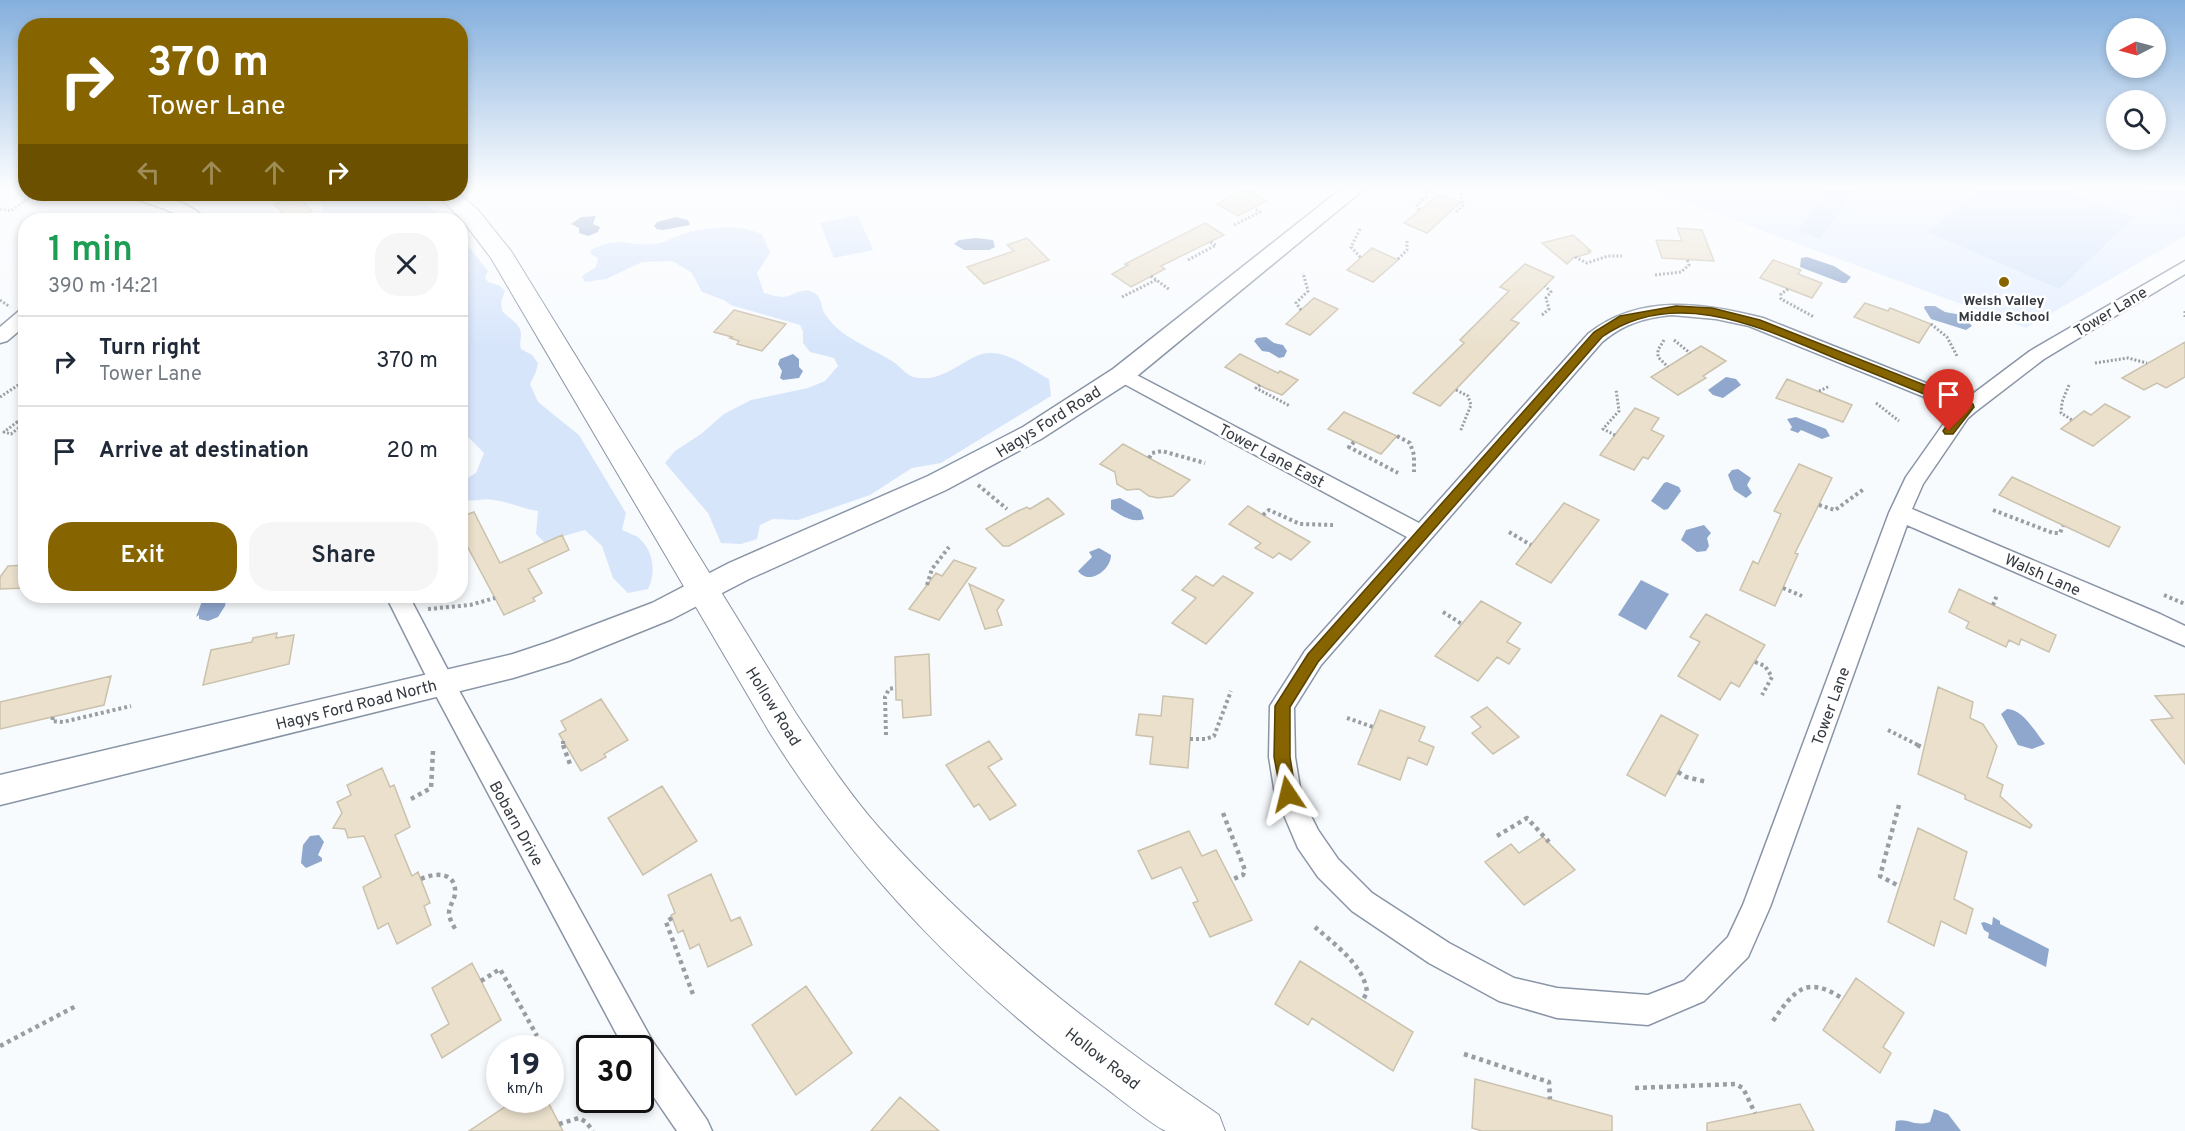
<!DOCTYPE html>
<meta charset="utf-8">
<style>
:root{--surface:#fff;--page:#f6f6f7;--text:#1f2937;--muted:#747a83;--line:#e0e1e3;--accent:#866400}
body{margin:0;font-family:Overpass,sans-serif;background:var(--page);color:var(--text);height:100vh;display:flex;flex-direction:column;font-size:22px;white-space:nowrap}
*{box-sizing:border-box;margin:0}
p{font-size:20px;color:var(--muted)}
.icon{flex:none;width:33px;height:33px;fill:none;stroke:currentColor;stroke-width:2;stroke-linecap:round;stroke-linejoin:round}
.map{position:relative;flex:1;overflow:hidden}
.details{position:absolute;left:18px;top:213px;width:450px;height:390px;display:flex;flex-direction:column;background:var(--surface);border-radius:24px;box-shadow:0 3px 9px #0003}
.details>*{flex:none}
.top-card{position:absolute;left:18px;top:18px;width:450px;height:183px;border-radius:24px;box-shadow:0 3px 9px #0003;background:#866400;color:#fff;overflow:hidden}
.needle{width:39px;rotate:264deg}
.fabs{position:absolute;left:2106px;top:18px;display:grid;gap:12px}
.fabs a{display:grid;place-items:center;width:60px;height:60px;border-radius:50%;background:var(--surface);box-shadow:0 3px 9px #0003;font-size:30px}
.speed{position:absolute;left:486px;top:1035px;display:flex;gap:12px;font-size:30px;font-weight:700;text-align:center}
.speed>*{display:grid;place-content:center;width:78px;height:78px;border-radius:50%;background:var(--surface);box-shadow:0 3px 9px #0003;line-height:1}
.speed small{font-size:15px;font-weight:400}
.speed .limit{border:3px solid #111;border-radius:9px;background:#fff;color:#111}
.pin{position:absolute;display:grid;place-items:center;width:51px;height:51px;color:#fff;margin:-62px -26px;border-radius:50% 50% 50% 0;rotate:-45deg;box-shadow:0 0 6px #0007}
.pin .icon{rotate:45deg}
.me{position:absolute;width:66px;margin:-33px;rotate:350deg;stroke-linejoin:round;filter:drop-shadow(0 0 4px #0008)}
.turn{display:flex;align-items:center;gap:21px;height:126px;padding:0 30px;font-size:27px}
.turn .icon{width:78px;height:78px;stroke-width:2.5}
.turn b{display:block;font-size:42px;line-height:51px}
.lanes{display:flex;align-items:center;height:57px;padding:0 30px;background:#0003;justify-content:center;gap:30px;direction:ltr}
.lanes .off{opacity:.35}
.round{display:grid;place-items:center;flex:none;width:63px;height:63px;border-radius:24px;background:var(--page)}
.head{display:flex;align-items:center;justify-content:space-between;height:102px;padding:0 30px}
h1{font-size:36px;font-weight:600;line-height:45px;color:#1e9e55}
.cta{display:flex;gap:12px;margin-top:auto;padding:12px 30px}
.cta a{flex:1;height:69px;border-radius:24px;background:var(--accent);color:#fff;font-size:24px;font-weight:600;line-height:69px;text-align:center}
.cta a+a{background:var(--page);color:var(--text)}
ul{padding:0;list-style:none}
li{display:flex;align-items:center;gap:18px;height:90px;padding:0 30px;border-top:2px solid var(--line)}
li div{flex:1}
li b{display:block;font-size:22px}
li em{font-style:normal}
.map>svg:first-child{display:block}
.built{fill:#e5efff}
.green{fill:#d7e5fb}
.water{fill:#8fa7cd}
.building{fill:#eae0cc;stroke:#cbc2ae;stroke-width:1.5}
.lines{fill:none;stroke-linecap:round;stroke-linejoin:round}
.minor-casing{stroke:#8995a6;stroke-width:3}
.tertiary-casing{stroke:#8995a6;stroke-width:3}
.secondary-casing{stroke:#8995a6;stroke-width:2}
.path-far2{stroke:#9a9ea3;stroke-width:3;stroke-dasharray:2 2;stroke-linecap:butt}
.path-far1{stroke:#9a9ea3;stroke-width:4;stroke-dasharray:3 3;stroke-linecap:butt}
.path{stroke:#9a9ea3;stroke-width:4.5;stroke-dasharray:4 4;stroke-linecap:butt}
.minor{fill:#fff;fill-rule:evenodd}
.tertiary{fill:#fff;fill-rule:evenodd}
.secondary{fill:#fff;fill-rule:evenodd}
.route{fill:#866400;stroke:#574100;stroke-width:1.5}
.poi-dot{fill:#866400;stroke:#fff;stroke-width:2}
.labels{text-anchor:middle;stroke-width:5;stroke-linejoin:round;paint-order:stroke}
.far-poi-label{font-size:14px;font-weight:bold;fill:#353a41;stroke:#fff}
.street-label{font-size:16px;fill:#353a41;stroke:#fff}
</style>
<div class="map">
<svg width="2185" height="1131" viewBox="0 0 2185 1131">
<rect width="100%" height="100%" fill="#f8fbfe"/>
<path class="built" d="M1649,189H2185V236L2026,328Z"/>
<path class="green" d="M1770,189H1857L1820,239L1798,231L1826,191Z
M1981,189H2063L2134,217L2059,289L1928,232Z
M2140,189H2185V200L2180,202V212L2167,210L2164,203L2154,201L2156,197Z
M309,194H412L448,220H324L322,204Z
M858,215L873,250L834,258L820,223Z
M728,227L747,229L762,234L770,253L757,273L764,293C769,294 776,297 782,297C792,297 802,287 812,292C823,296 820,306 825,314C840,338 870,347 892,361C900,366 906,375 914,377C946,385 967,352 991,353C1011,353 1032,370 1049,379L1051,396L941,463L912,468L870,495L798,520L773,519L760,525L757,539L741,544L721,543L708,513L665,463L675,451L701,434L724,414L751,400L808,388L825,381L838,366L834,358L810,352L803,343V331L800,325L731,305L724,300L702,292L692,273L673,261L642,262L606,279L585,282L582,276L596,267L598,258L591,254V250C623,234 630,249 660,243C669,241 677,235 686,233C700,229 713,228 728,227Z
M461,237L488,271L485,278L488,282L500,286L505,291L501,302L502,311C508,318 521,324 521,334C521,340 519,343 521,349L532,355L538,363L536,372L530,384L538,402L579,435L626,513L622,530C628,533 636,535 640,539C654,552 656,574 648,589L628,593L613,578L602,546L585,530L564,536L557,543H545L536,534L538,511C523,509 509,502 494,500C481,497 475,504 461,498C460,485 464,479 476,473L484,453L461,430Z"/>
<path class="water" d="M596,216L593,224L600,227L598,232L588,236L579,233V228L571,224L581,217Z
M676,217L688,220L690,225L663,230L657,229L654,226L657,222Z
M976,238L993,240L995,247L989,250H964L954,244L959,240Z
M1807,257L1834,266L1851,277L1846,283H1842L1800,267L1801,258Z
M1925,306H1935L1945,312L1962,315L1972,326L1966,330L1931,319L1924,308Z
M1266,337L1274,343L1283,345L1287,351L1284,357L1279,358L1269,352L1262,351L1254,341L1257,338Z
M793,354L799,359V367L803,371L799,378L783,380L780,378L782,371L778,364L780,359Z
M1726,377L1736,379L1741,385L1723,398L1713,395L1708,390Z
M1796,417L1826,429L1830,436L1822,439L1801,430L1798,433L1790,430L1792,427L1787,419Z
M1738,469L1751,478L1747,485L1752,493L1746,498L1734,490L1728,475L1732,470Z
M1667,482L1679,487L1681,491L1668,509L1664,510L1651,501L1664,483Z
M1120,498L1141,510L1144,519C1132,523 1122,516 1111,509V500Z
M1704,525L1711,533L1707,538L1709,546L1706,551L1697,552L1681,540L1686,530Z
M1099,548L1111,555C1111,570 1089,586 1078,571L1092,557L1089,552Z
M1641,580L1669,594L1646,630L1618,615Z
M204,596H227L225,606L218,617L208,621L199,619V615L196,617Z
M2007,709C2023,709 2035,732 2045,744L2032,749L2018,745L2001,714Z
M319,835L324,842L318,855L322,858V861L306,868L301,863L303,845L310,836Z
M1993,917L2000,921V924L2049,949L2046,967L1988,938L1989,933L1984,930L1981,923L1984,922L1992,925Z
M1934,1109L1948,1114L1961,1131H1895L1896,1121C1909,1118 1913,1127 1930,1122Z"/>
<path class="building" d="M1245,189L1266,201L1238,216L1217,204Z
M1439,194L1461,202L1427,233L1404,223Z
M297,196L312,211L289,220L274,204Z
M1205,223L1224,235L1161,266L1165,269L1131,287L1112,274L1128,265L1125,264Z
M1677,228L1702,230L1714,261L1662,258L1656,240L1682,241Z
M1573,235L1591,251H1588L1590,253L1573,258L1567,264L1542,243Z
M1027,238L1049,260L984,284L967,267L1014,251L1007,245Z
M1372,248L1398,260L1373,282L1347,270Z
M1773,260L1801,270L1798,274L1822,283L1812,298L1760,278Z
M1525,264L1554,277L1511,320L1519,323L1440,406L1413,393L1464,343L1460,340L1509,291L1500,287Z
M1314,298L1338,309L1310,335L1286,324Z
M1865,303L1888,311L1890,308L1931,324L1919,343L1854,317Z
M734,310L786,324L762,351L737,344L739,341L730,338L732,337L714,332Z
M2185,342V377L2166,388L2157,383L2144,390L2122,378Z
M1701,346L1726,361L1703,376L1706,378L1678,395L1651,377Z
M1240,354L1278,373L1280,371L1298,380L1282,395L1265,388L1225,367Z
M1787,379L1852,405L1843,422L1776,398Z
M2105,404L2130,417L2093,446L2061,429L2084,411L2091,415Z
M1635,408L1659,418L1651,430L1664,436L1648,459L1643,457L1634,470L1600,455Z
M1344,412L1397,436L1381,454L1328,429Z
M1123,444L1149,458L1190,480L1173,496L1158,498L1149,496L1139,489L1127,490L1117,484L1115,472L1100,464Z
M1799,464L1832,478L1795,553L1798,554L1775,606L1740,590L1753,561L1758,564L1781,514L1774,511Z
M2012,477L2120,527L2109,547L1999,495Z
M1048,498L1064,514L1009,546H1003L986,529L1018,511L1027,507L1030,509Z
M1564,503L1599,520L1551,583L1516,564Z
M1248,506L1273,521L1310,542L1291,560L1279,553L1273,558L1255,548L1261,543L1229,524Z
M474,512L500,563L562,535L569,550L528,569L542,593L533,598L535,601L504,615L467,546L460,548V517Z
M954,560L976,568L939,620L909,609L936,573L942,576Z
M26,565V588L0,589V577L8,566Z
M1196,576L1213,586L1223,576L1253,593L1206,644L1172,623L1196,598L1182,590Z
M969,584L1004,600L997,610L1002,625L985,629Z
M1959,589L2056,635L2049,652L2021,639L2019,645L2009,640L2006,647L1966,628L1969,622L1949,612Z
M1481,601L1521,623L1507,642L1520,649L1509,664L1497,657L1478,681L1435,656Z
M1706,614L1765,645L1739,687L1731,682L1720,700L1678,676L1700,642L1690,637Z
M277,633L276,638L294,635L289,664L203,685L211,650L252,642L253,638Z
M929,654L931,715L903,718L902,700H896L895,657Z
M111,676L104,705L0,729V702Z
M1938,687L1973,702L1970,718L1983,724L1997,746L1987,777L2003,785L2000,796L2032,825L2030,828L1965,799V795L1918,774Z
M2185,694V764L2151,720L2173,718L2155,696Z
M1163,696L1193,699L1188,768L1150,764L1153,737L1136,735L1139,714L1161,716Z
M601,699L628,740L604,754L606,757L581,771L559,734L566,730L561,721Z
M1487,707L1519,737L1493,754L1472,733L1481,727L1471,717Z
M1380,710L1425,727L1419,741L1434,747L1427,765L1408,757L1400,780L1358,764Z
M1661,715L1698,735L1665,796L1627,775Z
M989,741L1002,759L988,767L1016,805L990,820L979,804L974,807L946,765Z
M382,768L390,787L394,785L410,827L395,835L412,876L418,872L430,903L424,906L431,925L397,944L388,923L378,929L363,887L381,877L364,836L348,838L345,829L333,828L342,813L337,802L351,795L347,785Z
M662,786L697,841L643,875L608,818Z
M1918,828L1967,852L1954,899L1973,909L1966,934L1941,921L1934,946L1888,922Z
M1189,831L1202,856L1216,850L1252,920L1210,937L1193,903L1198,901L1181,867L1152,879L1138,851Z
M1543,837L1575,870L1524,905L1485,862L1511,844L1519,853Z
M711,874L731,921L740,917L752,945L708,967L699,944L690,949L683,930L678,933L671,915L675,913L668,895Z
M1300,961L1413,1032L1393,1071L1312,1018L1308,1025L1275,1004Z
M472,963L501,1020L442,1058L431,1035L449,1024L432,988Z
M1856,978L1904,1013L1883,1047L1891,1053L1880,1073L1823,1030Z
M806,986L852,1053L796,1095L752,1025Z
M1475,1079L1612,1116V1131H1482L1472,1128Z
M900,1097L939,1131H871Z
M515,1100H547L563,1131H469Z
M1800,1104L1814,1131H1707V1123Z"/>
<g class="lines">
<defs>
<path id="minor" d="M128,194C150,192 192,201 206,220H187L165,209L130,197Z
M2185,261V274L2044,359L1975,412L1968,418L1923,484L1912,509L2160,614L2185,626V646L1907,525L1770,907L1748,957L1704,1001L1648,1025L1557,1018L1499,1001L1429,963L1352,911L1318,877L1298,848L1275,794L1269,757L1270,706L1305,651L1407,537L1115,379L1112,375L1115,371L1122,369L1129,371L1419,523L1588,334C1639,293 1704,303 1763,318L1966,399L2030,351ZM1672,315L1716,319L1749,326L1954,409L1906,477L1889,513L1743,905L1728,937L1684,981L1648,995L1557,988L1514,978L1449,943L1372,893L1338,859L1318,830L1309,812L1301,794L1295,757L1294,708L1321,665L1602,342C1624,324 1643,318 1672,315Z
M26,309V325L7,341L0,343V327L19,311Z
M386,596H409L451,676L653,1042L707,1120L712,1131H677L640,1077V1048H624L433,690Z"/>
<path id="tertiary" d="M1341,189H1364L1131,381L1041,439L946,490L749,579L672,619L568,661L513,678L0,805V775L513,654L549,642L652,603L729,563L928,476L1023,427L1113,369Z"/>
<path id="secondary" d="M436,194H460L478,210L511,251L795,712C822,753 849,794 881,830C980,941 1097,1032 1219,1115L1225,1131C1209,1131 1181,1131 1166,1131C1156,1128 1114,1094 1103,1086C969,987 859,875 770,733L491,258L462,220Z"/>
</defs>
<use href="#minor" class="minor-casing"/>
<use href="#tertiary" class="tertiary-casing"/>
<use href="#secondary" class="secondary-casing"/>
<path class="path-far2" d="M199,200L208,194
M0,209L11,211L34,194
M1419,210L1417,205L1426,197L1427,189
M1456,212L1463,205L1460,192
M1234,225L1260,212L1254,208
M1360,229L1351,247L1361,258
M1575,257L1587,263L1608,256H1622
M1398,259L1407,250V241
M1188,260L1216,245L1210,242
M1655,275L1681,272L1689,265L1687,259
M1151,276L1170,290
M1788,289L1781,294V299L1814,317
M1122,297L1156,280
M0,300L10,307
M1301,310L1296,303L1308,291L1303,273
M2185,311V319
M1542,315L1549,309L1546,298L1551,292L1545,286
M1931,324L1947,337L1957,356
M1664,340L1658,350V357L1668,367
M1674,340L1690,353
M2095,363L2128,358L2147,363
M1260,385L1256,388L1290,406
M2069,385L2062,402L2061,413L2072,420
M1456,390L1468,396L1471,405L1460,432
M1819,391L1830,386
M0,397L26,380
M1876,403L1899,421
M17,422L25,423L11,434L4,432Z
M21,423L26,419
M1615,435L1603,429L1619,411L1616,389"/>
<path class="path-far1" d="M1397,436L1410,443L1414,455V472
M1354,442L1349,447L1398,473
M1149,458L1152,453L1162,451L1205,463
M978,485L1007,509
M1819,505L1835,510L1864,489
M1993,510L2053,533H2060L2063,526
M1263,515L1269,510L1300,524L1333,525
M1509,532L1531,545
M927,585L932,569L949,547
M1783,588L1802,596
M2164,595L2185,604
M1993,605L1997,595
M428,609L470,605L495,598
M1443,612L1462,624
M1755,662L1765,666L1772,677L1762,695
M53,717L52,721L63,722L131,706
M1347,718L1373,727
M1888,730L1920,746
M886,735L885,697L889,689L895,688
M1190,739H1206L1214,736L1231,691
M563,741V746"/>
<path class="path" d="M563,745L571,767
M1917,745L1924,748
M1678,772L1686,777L1707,782
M411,799L431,788L433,751
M1899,805L1880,876L1899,886
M1223,813L1245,870L1243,875L1231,880
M1497,836L1527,818L1549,842
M421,879C436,872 457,872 455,894C454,901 449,906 449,913C449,919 454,926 456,931
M672,918L666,922L694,997
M1315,927C1334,944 1364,965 1367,992L1363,1000
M481,981L500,969L537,1036
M1773,1021C1795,989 1807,975 1843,999
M0,1046L76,1006
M1464,1054L1549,1082L1550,1099
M1635,1088L1735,1084L1743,1088L1755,1113
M559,1124L579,1118L586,1122L593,1131"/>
<use href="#minor" class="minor"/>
<use href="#tertiary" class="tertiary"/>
<use href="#secondary" class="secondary"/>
</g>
<linearGradient id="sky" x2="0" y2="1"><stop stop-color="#84afdd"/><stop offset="0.54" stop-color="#fcfdff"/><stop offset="1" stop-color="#fcfdff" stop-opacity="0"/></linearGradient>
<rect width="2185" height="347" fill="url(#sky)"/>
<path class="route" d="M1676,306L1712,308L1760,320L1973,404L1974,407L1953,434H1945L1943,431L1945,428L1961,409C1919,392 1878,375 1837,359C1764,329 1676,285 1602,337L1318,662L1290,707V757L1296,794L1294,799L1288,801L1282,799L1274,757L1275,706L1308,654L1594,332L1620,316Z"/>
<circle class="poi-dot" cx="2004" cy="282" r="6"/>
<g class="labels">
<g class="far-poi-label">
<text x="2004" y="305">Welsh Valley<tspan x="2004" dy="16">Middle School</tspan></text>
</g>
<g class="street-label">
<text transform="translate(2110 311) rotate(-31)" y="6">Tower Lane</text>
<text transform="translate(1048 421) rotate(-32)" y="6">Hagys Ford Road</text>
<text transform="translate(1272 455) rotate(28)" y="6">Tower Lane East</text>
<text transform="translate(2043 574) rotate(24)" y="6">Walsh Lane</text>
<text transform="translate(356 704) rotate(-14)" y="6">Hagys Ford Road North</text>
<text transform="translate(774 706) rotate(58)" y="6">Hollow Road</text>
<text transform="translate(1830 706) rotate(-70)" y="6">Tower Lane</text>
<text transform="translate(517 823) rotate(61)" y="6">Bobarn Drive</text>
<text transform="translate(1103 1058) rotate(38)" y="6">Hollow Road</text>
</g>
</g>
</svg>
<div class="fabs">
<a><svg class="needle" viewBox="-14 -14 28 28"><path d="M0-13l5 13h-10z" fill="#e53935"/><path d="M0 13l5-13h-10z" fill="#747a83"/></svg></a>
<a><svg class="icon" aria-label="search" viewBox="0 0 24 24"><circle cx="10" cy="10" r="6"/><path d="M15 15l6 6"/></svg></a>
</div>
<div class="speed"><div>19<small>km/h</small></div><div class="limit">30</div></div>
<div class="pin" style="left:1949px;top:431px;background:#d93025"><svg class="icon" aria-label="arrive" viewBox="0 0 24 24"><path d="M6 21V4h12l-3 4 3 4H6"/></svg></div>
<svg class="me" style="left:1288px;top:794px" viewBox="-20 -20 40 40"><path d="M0-17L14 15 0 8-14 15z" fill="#866400" stroke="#fff" stroke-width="4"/></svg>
<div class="top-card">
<div class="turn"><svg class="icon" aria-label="right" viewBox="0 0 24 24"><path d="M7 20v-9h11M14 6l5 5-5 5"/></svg><div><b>370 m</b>Tower Lane</div></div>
<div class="lanes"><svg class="icon off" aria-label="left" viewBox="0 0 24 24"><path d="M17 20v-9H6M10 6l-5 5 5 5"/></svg><svg class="icon off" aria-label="ahead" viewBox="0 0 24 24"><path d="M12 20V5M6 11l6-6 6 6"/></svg><svg class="icon off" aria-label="ahead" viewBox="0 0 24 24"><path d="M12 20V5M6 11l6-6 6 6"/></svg><svg class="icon" aria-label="right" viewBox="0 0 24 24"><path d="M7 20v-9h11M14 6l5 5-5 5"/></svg></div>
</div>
<section class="details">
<div class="head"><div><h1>1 min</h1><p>390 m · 14:21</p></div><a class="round"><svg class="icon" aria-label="close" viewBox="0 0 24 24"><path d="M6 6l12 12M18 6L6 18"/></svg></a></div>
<ul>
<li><svg class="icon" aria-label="right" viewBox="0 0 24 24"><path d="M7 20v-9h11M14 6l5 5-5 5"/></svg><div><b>Turn right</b><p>Tower Lane</p></div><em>370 m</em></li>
<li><svg class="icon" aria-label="arrive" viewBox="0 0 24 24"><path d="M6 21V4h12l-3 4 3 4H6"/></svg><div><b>Arrive at destination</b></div><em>20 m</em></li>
</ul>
<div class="cta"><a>Exit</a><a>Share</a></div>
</section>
</div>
